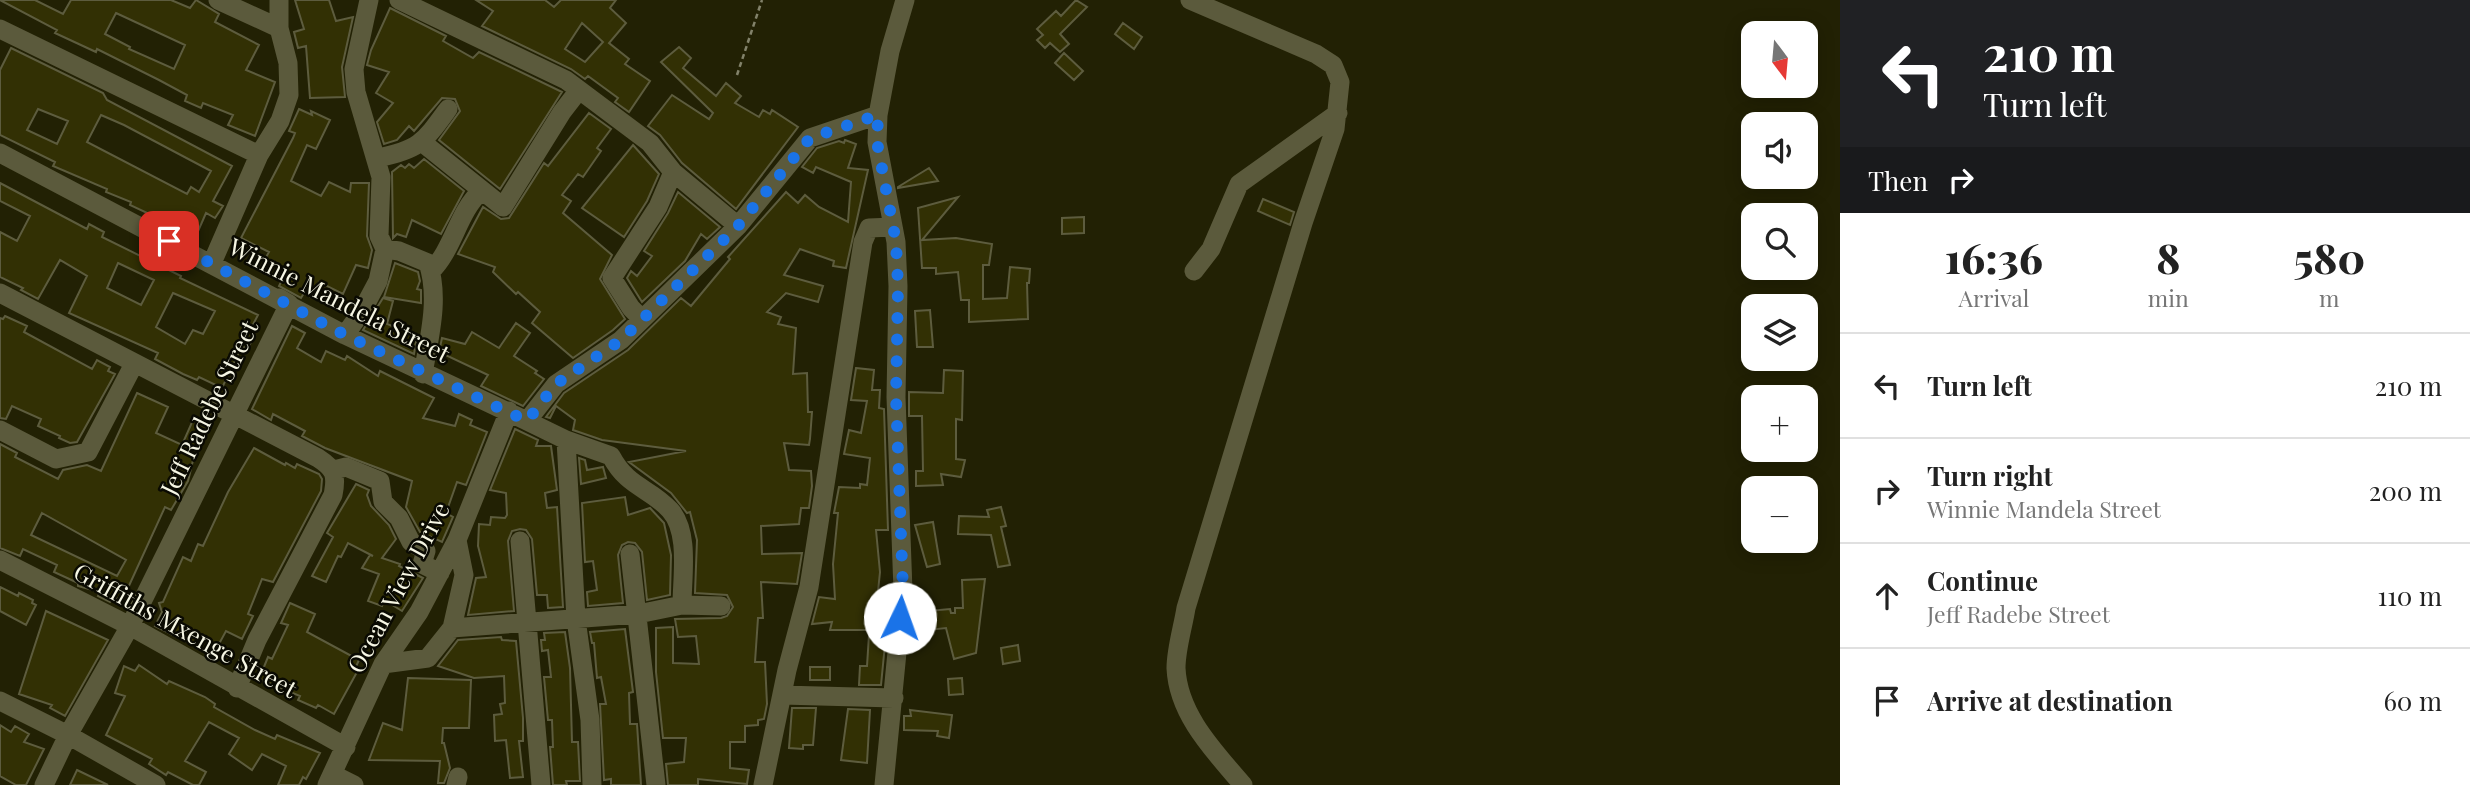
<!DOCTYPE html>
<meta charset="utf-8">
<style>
:root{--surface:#fff;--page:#f6f6f6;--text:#222;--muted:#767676;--line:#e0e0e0}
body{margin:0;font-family:"Playfair Display",serif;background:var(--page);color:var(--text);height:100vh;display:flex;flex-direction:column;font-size:26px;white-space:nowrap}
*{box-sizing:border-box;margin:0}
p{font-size:23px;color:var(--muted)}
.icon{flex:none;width:38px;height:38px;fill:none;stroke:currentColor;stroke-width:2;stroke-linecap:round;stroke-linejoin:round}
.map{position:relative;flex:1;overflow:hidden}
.drawer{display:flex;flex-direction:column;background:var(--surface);width:630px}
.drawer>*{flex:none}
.guide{background:#202124;color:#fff;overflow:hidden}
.needle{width:46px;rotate:164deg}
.fabs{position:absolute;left:1741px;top:21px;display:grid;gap:14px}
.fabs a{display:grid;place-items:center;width:77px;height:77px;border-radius:14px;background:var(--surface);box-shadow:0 4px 18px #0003;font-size:35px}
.pin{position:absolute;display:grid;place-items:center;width:60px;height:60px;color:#fff;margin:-30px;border-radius:14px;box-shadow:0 4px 10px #0006}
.me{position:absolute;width:77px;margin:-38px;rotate:3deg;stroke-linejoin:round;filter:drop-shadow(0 0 5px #0008)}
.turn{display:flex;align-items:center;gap:24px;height:147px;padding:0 28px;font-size:32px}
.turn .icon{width:91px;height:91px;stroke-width:2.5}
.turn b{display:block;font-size:49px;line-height:60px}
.then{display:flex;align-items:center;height:66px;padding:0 28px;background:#0003;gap:14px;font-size:26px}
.eta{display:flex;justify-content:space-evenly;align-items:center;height:119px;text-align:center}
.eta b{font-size:42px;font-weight:800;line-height:49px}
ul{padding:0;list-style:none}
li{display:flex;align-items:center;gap:21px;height:105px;padding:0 28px;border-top:2px solid var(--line)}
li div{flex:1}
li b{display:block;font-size:26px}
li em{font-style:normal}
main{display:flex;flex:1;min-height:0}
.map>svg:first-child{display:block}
.building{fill:#323004;stroke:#5d5c3e;stroke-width:2;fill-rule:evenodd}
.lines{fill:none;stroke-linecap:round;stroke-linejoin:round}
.path{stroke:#82826a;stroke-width:2.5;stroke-dasharray:5 3.5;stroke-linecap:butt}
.minor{stroke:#5b5a3c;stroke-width:19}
.route{stroke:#1a73e8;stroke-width:12;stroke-dasharray:0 21.6}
.labels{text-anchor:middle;stroke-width:5;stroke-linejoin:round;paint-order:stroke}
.street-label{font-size:24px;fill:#f6f6e4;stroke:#0a0a02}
</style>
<main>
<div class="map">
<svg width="1840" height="785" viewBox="0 0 1840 785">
<rect width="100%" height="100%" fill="#222104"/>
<path class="building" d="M0,0H35L63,14L71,0H171L190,8L196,0L219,14L215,22L259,45L246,70L275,82L255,136L228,125L233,115L203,103L201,108L185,101L187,95L159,80L97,49L96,52L55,33L57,30ZM116,13L185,45L174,69L129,49L130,47L105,34Z
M295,0H329L336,21L353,17L342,67L345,97L310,98L306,46L298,48L294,32L304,29Z
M476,0H545L554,7L561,0H616L610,8L626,23L609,43L629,59L625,64L650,81L629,112L615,102L618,98L588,76L585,79L571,69L482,26L493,11ZM582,23L603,42L585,62L565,49Z
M1076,0L1087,7L1060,34L1069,44L1060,52L1050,43L1045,48L1037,40L1043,35L1037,29L1056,11L1061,16Z
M390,8L446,36L443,41L473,58L479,52L562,92L500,189L439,140L460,111L455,99L442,98L414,131L409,126L397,140L384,144L377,122L393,103L376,93L389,72L367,65L371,50Z
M1123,23L1142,37L1134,49L1115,34Z
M679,47L691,58L683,68L716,96L726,83L741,96L735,103L759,117L763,110L770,114L772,110L798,127L736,209L682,163L660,135L648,126L672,95L709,119L713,113L661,62Z
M11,48L103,93L107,100L232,166L213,201L223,206L215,218L206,213L196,236L130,205L131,202L106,192L107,189L53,166L55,162L0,135V70ZM38,109L68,121L57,144L27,130ZM101,115L124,125L211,171L199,192L191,187L187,194L87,142Z
M1064,53L1083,71L1074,80L1055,63Z
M299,109L312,115L311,111L330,120L316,149L307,145L291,181L321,196L329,182L350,192L351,183H369L367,236L372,250L368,268L356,265L343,294L319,282L311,297L304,293L301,298L279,286L282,280L260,268L269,252L241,238L293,138L295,133L289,131Z
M589,113L611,129L597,148L601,151L583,177L578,174L562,195L571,201L563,213L612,255L600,279L625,319L613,330L573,358L532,323L540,312L518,292L516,294L493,272L495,267L458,254L483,207L501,219L509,218L544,163L548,166Z
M845,140L856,144L848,168L868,170L846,268L833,266L834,261L800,249L784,275L823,286L818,302L786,293L767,312L781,317L778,324L796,328L793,374L807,373L808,412H812L810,439L809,445L784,443L789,470L811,471L812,486L809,508H801L799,524L761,526L762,554L802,553L797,584L761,582L763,618H758L755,662H765L767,704L764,719L758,720V725L745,726V742H730V768L749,770L747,784L698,779V785H668L666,764L684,762L686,738H663L656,672V628L673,627V663L699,664L696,636L678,637L675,619L721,618L727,616L733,607L727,595L695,593L697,540L690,512L687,513L671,493L629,462L686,451L602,440L573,430L575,420L556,406L550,418L546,417L564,393L628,350L681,298L691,306L730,259L728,257L786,192L798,203L805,195L819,207L848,222L851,182L816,167L813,173L802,167L817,148L839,141L844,143Z
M633,145L659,174L647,201L624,237L582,208Z
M424,159L464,191L441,234L412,220L406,237L397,234L393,238L392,172L401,165L405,168L409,164L414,168Z
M929,168L938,181L898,188V187Z
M0,183L87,229L89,224L104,232L102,237L181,276L180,278L258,315L249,332L255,336L247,349L242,346L222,388L199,377L197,380L183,374L155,359L158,353L69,313L87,276L60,260L38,299L21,290L23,288L0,277V232L17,241L30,216L0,201ZM118,263L154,280L141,305L107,288ZM173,293L215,311L203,334L193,330L185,344L156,327Z
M678,192L720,227L707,239L701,234L685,261L642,302L627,278L631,271L637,276L652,256L644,251L668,213Z
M958,197L922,240L956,238L992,244L989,265H983V299L1007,298L1010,267L1030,269L1029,283H1027L1028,319L969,322V300H961L958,272L936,274V268H922L918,208Z
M1263,199L1294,212L1290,225L1258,211Z
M1084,217V233L1062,234V218Z
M395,263L418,272L420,281L417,289L421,290V303L384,297Z
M383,298L393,301L387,324L417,336L414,354L363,330Z
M930,310L933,347H917L915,311Z
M5,316L27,326L24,332L92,369L97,360L110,367L108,371L115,374L77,442L70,443L59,438L60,436L38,426L41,419L12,406L6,419L0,418V318L3,319Z
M516,323L530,333L514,356L537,371L535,373L544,379L523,406L481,386L488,375L439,352L442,338L465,344L472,332L499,348Z
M292,326L305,333L297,348L321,362L326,351L345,360L347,356L378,376L380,371L434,398L423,418L455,426L459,414L472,420L470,425L487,432L466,485L457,482L446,513L453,517L442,542L420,532L406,507L412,481L325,448L302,436L305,431L273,414L271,420L252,409Z
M856,368L874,370L872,390H880L879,408L884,409L888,530H876L880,572L877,601H869L868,630H830L832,622L812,624L819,597L835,599L833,564L838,513H834L839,487L860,488V484L867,485L870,458L844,454L849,430L861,433L867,401L851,400Z
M944,370L963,371L962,420L956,419V459L965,460L961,477L941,474L943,485L916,486V471H923L922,416H909V392L943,393Z
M137,393L168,407L156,433L182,445L193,420L207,426L194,456L188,481L171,510L165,507L122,601L113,596L110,602L98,596L100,592L78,586V583L54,572L57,565L23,549L20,556L0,548V444L17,453L15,457L58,479L63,470L87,465L101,471ZM42,513L126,560L117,576L31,535Z
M515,429L538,440L536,446H551L557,490L545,493L547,508L557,507L563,607L548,608L547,595H537L532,539L526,530L520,529L512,531L508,541L514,611L468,615L476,578L486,577L478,546L479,524L490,525L491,517L505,518L507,515L506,493L490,490Z
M254,448L285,465L286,463L295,468L297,464L319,474L322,479L321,491L273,582L262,579L248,614L253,616L242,639L226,631L213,655L155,626L162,612L159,603L163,602L183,557L191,561L198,544L203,546L228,492Z
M579,458L585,460L587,470L603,467L606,478L581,484Z
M356,484L369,490L367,495L371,506L389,525L396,539L382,558L400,564L399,566L423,578L402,611L384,600L382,606L368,601L379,574L362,568L370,555L373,556L348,543L341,557L338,556L326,582L312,576L333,537L327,533Z
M625,497L628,515L650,508L664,523L671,555L670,595L647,600L642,552L635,543L628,542L622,545L618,555L623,603L588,606L587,592L597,590L593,561L585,562L582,503Z
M1001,507L1006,526L1001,527L1010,565L998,567L991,535L958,534L959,516L989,517L987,510Z
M933,522L940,564L927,567L915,525Z
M985,579L976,653L954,659L946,628L919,631L918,612L950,609L951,613H955V608H963L962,580Z
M0,587L18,596L19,593L33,600L32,603L36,605L26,625L0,611Z
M290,603L315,614L307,632L359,660L354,671L357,672L334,714L318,705L316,708L298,700L300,696L259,679L268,657L272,659L288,625L281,623Z
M46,611L108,640L65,716L50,708L52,705L19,694Z
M625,629L633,692L629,693L630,724H637L641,785H611V779L604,780L600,704H606L601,677L597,678L594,643H592L590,632Z
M565,632L570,668L572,742H578L580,781H566L567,785H553L550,747H553L552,720H548L544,677H551L548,650L542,651L541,640H545L544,633Z
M886,634L881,685H859L860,666H867L869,635Z
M501,637L502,640L516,641L523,718V741H519L523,777L510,778L506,740L495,741L494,715L502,714L500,704L505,703L504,676L474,678L438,666L458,640Z
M1018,645L1020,661L1003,664L1001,648Z
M139,665L167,684L169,681L205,697L215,704L214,707L255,730L275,739L277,735L320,753L306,779L303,777L299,785H278L286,766L262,754L252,770L229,754L239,738L209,722L185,761L206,772L199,785H193L168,772L166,775L149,764L152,759L106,735L125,696L115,693L124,666L135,671Z
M810,667H830V680H810Z
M408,678L471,680L469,728H443L442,743H444L450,768L444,783H438L440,761L369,760L383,723L402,730Z
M962,678L963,694L949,695L948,679Z
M792,708H816L813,745H803V749L789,748Z
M848,709L870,710L867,763L841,760Z
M910,710L952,715L949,738L937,736L938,731L904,730V716H911Z
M0,725L11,732L15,726L29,734L24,742L44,749L26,785H16L0,776Z
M77,770L108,785H70Z"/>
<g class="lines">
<path class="path" d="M737,75L762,0"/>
<path class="minor" d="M399,0L566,80L650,143L673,172L738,226
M1190,0L1316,54L1333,65L1340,82L1335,129L1303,223L1186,608C1183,627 1176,649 1176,668C1178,715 1215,752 1243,785
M279,28V0
M0,29L259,155
M423,143L503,207L562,112L579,90
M0,153L345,335L527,421L556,384L621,340L738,226L810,138L878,115
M377,158C419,150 424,142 448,109
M385,249L399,251L428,263C440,298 429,338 423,374
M212,263L259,155L280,121L289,95L288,63L279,28L218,0
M431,271C453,250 458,212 481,191
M1194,271L1211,249L1239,184L1338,113
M0,293L318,458C335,469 337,475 333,495L257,640L237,688
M642,319L631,308L612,278L658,207L673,172
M345,335L362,311L378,281L385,249L379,236L381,177L356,92L354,69L369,0
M527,421L566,440L611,456C628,488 649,487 670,510C690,532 682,577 682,605
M0,430L56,459L88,452L134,364
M566,440L576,619L590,720L592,785
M334,470L346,467L380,481L383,502L399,518L411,542L426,551L422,564L440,573
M520,541L541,785
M630,554L656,785
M0,560L130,626L346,747
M452,628L638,614L682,605L721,606
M383,664L428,658L452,628L464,575L457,540
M782,695L894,698
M0,701L68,735L156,785
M332,774L354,785
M44,785L68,735L130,626L289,304L279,298
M327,785L383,664L419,612L457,540L509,411
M456,785L458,777
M763,785L787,670L809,587L863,242L869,228L893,227
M884,785L903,591L896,397L898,286L896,242L877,142L878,115L890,51L905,0"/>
</g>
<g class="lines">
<path class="route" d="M169,241L345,335L527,421L556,384L621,340L738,226L810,138L878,115L877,142L896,242L898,286L896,397L903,591L900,618"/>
</g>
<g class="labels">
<g class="street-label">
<text transform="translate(339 301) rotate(27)" y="8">Winnie Mandela Street</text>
<text transform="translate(210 408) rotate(-64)" y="8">Jeff Radebe Street</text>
<text transform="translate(399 588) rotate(-62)" y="8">Ocean View Drive</text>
<text transform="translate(185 631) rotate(29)" y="8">Griffiths Mxenge Street</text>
</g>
</g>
</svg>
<div class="fabs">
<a><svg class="needle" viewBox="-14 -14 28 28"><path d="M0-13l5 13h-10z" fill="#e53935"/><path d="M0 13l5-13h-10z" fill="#767676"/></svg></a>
<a><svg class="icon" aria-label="sound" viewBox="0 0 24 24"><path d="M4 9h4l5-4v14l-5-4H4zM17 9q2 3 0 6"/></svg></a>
<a><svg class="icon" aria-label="search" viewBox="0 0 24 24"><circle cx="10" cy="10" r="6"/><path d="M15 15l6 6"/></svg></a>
<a><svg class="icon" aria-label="layers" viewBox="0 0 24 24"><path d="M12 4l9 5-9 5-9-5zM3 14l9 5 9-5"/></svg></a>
<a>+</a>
<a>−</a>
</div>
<div class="pin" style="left:169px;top:241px;background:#d93025"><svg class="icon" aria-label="arrive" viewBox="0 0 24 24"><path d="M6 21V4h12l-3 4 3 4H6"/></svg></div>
<svg class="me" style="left:900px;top:618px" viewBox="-20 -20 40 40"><circle r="19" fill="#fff"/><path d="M0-13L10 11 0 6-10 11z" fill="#1a73e8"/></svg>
</div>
<section class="drawer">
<div class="guide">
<div class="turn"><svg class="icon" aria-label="left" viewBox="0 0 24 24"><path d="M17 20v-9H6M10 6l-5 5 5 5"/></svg><div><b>210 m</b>Turn left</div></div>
<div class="then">Then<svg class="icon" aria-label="right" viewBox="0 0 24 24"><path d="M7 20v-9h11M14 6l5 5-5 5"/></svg></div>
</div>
<div class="eta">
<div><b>16:36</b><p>Arrival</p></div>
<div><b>8</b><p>min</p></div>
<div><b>580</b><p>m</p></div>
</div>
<ul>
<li><svg class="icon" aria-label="left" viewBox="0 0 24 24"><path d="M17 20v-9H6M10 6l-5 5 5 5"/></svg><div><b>Turn left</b></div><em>210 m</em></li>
<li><svg class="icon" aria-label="right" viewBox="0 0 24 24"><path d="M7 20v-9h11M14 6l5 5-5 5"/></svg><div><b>Turn right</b><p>Winnie Mandela Street</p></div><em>200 m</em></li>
<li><svg class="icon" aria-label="ahead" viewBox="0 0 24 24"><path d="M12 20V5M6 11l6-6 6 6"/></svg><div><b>Continue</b><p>Jeff Radebe Street</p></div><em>110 m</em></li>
<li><svg class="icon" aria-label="arrive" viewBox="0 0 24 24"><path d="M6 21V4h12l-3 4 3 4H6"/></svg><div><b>Arrive at destination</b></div><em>60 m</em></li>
</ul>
</section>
</main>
